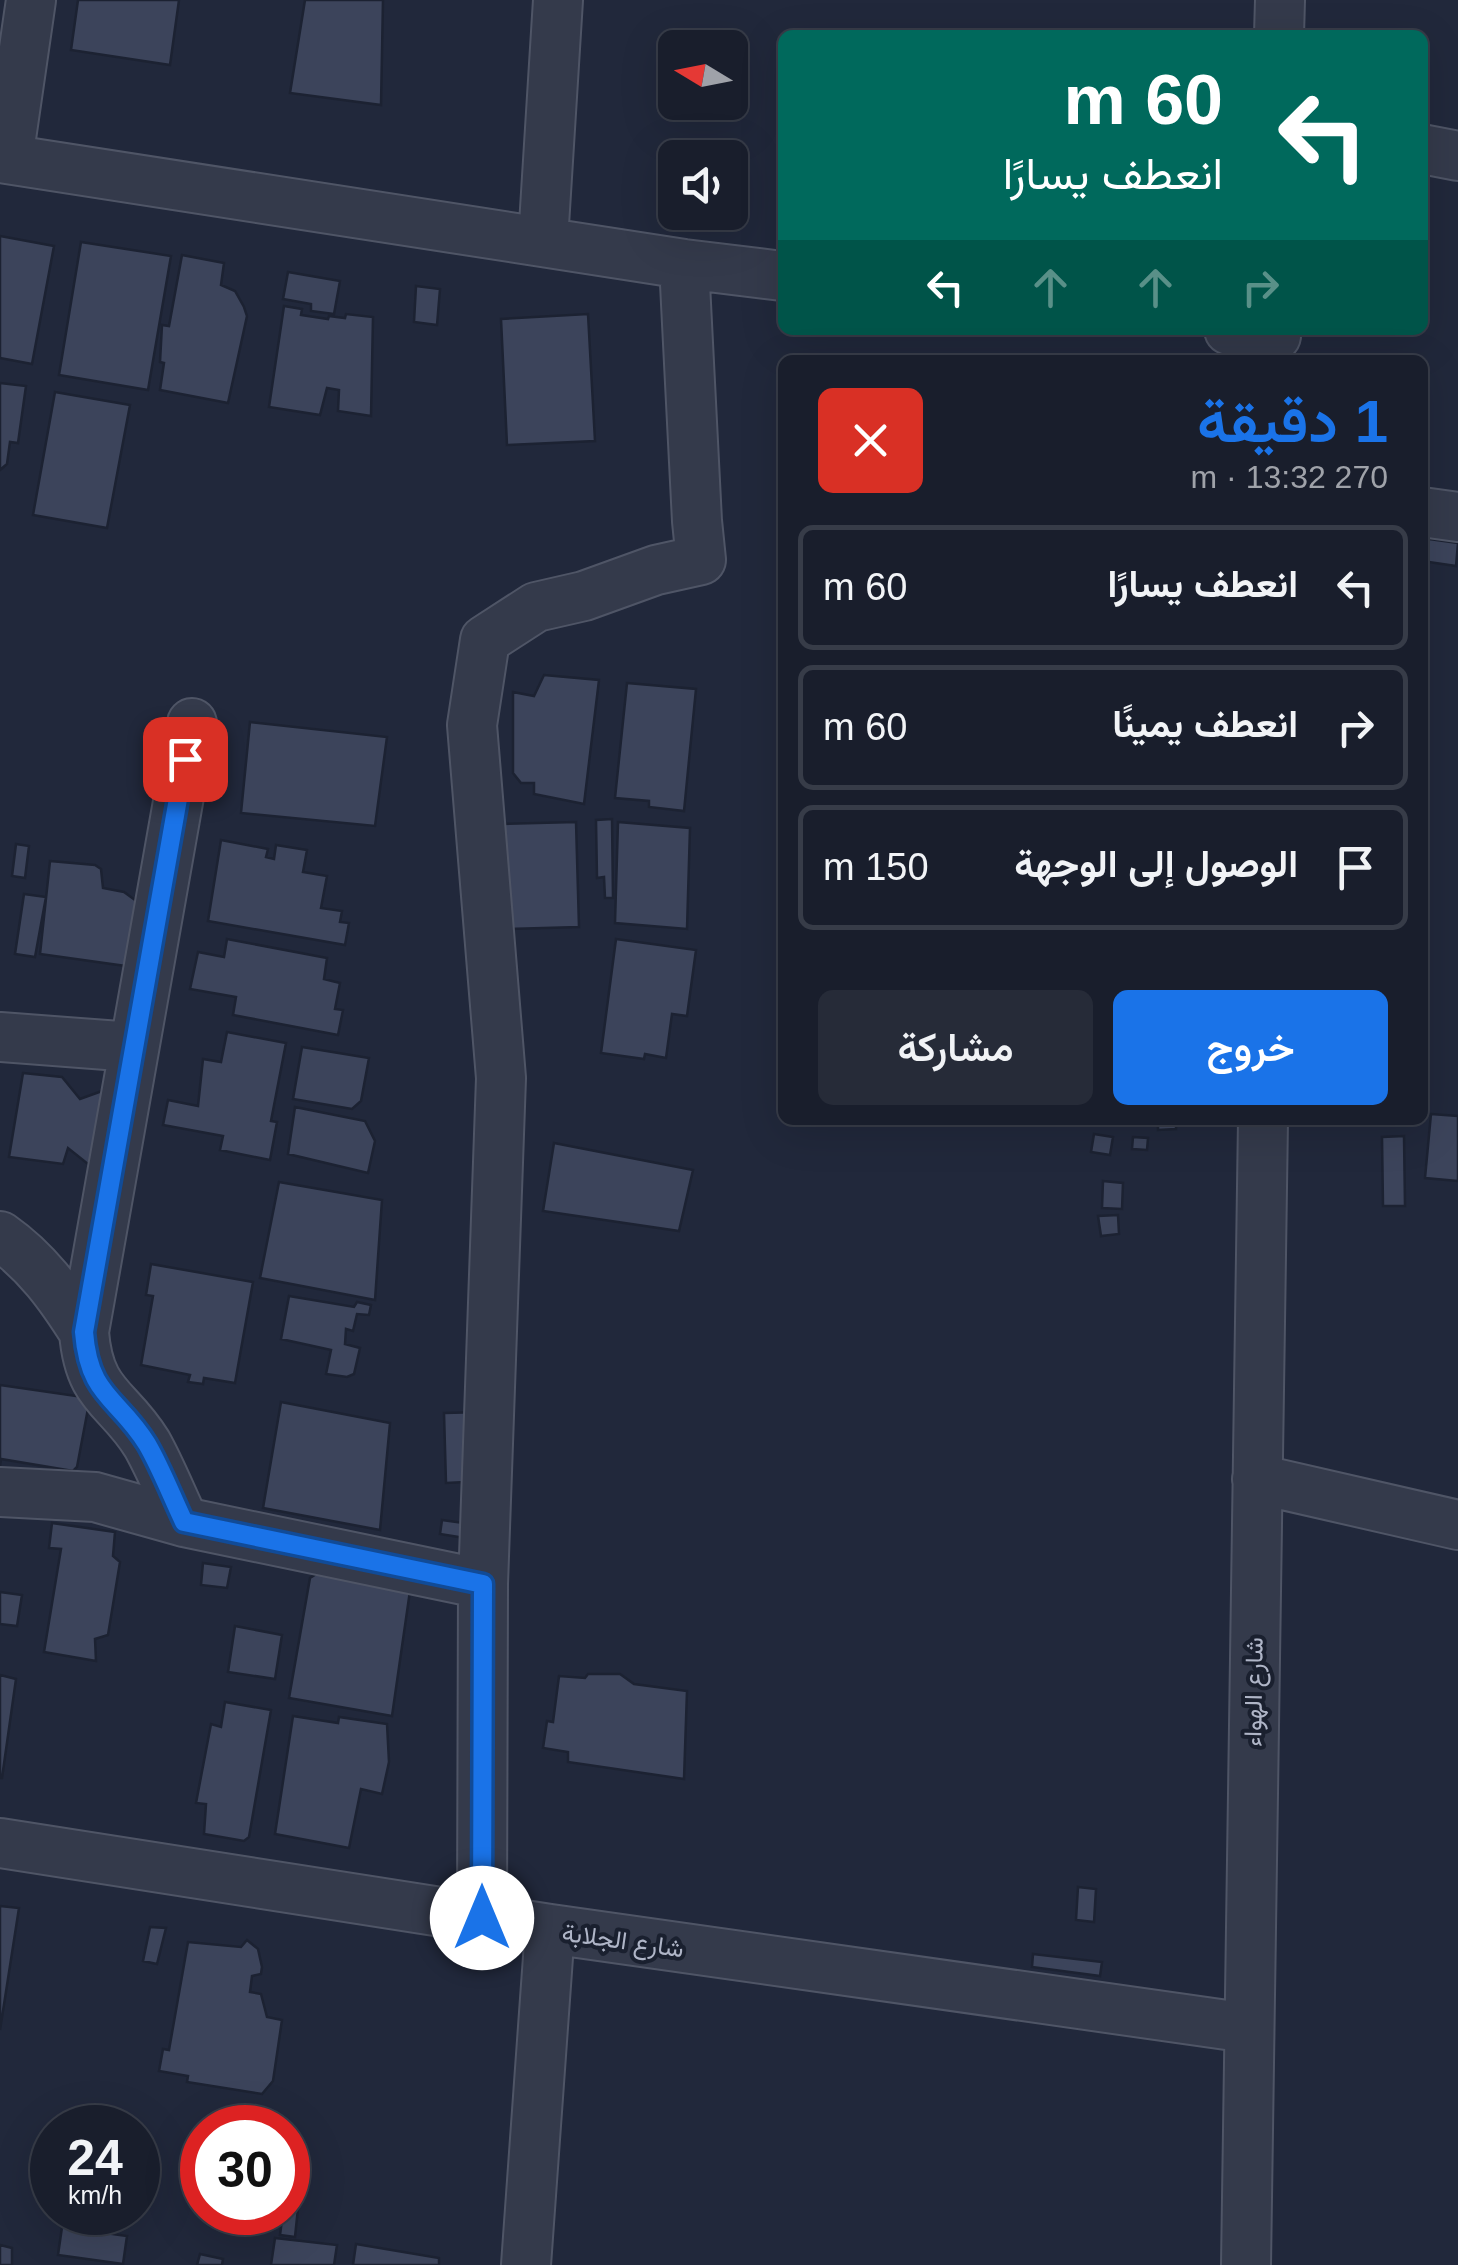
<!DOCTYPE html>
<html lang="ar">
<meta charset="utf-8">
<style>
:root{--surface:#191e2c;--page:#262b38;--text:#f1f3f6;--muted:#9fa2a9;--line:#373c48;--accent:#1a73e8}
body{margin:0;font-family:Arial,Vazirmatn,sans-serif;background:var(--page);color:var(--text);direction:rtl;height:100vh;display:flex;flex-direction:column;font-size:38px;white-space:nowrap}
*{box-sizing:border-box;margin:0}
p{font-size:32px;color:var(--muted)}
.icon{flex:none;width:55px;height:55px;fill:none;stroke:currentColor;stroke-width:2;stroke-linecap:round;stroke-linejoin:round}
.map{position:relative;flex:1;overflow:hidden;direction:ltr}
.side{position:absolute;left:778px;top:355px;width:650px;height:770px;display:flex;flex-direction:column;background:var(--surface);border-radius:15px;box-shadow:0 10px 40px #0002,0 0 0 2px var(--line);direction:rtl}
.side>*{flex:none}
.hud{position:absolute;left:778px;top:30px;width:650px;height:305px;border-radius:15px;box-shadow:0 10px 40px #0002,0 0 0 2px var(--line);direction:rtl;background:#00695c;color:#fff;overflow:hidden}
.needle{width:65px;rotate:280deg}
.controls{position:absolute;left:658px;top:30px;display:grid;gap:20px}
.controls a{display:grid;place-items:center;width:90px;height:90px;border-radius:15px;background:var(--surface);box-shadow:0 10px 40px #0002,0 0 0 2px var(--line);font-size:50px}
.speed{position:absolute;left:30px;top:2105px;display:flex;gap:20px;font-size:50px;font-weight:700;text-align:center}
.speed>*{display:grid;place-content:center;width:130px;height:130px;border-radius:50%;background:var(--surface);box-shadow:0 10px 40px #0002,0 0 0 2px var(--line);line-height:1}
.speed small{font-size:25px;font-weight:400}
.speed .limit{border:15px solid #d22;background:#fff;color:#111}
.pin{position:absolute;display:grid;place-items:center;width:85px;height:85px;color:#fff;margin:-42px;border-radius:20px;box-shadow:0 5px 15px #0006}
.me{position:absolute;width:110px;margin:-55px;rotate:0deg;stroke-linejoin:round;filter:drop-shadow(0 0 8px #0008)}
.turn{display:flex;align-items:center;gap:35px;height:210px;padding:0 40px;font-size:45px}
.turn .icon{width:130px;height:130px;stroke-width:2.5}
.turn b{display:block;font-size:70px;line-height:85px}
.lanes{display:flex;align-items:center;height:95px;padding:0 40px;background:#0003;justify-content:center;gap:50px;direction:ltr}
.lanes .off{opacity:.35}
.round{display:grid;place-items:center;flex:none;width:105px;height:105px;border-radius:15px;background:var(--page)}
.headline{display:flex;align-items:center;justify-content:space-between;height:170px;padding:0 40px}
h1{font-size:60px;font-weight:600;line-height:75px;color:var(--accent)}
.button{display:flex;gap:20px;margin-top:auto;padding:20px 40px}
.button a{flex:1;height:115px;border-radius:15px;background:var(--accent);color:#fff;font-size:40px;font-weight:600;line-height:115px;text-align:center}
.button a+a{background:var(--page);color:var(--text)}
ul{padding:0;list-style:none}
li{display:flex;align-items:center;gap:30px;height:125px;margin:0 20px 15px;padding:0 20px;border:5px solid var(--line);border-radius:15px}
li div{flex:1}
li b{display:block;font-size:38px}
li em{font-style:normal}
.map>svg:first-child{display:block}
.building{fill:#3c445b;stroke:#1c2232;stroke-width:2.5}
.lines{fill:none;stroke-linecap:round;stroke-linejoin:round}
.minor-casing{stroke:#4f5566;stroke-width:52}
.minor{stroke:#343a4b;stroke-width:48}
.route-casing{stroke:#114b97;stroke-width:25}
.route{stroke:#1a73e8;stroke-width:18}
.labels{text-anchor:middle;stroke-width:8;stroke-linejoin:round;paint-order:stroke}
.street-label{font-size:25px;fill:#afb5c7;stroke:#1a202f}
</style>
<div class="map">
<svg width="1458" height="2265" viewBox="0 0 1458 2265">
<rect width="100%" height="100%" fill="#21283b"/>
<path class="building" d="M78,0H179L170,65L71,50Z
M305,0H383L381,105L290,93Z
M0,236L54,246L32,364L0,358Z
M81,242L171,256L148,390L59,375Z
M182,255L224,263L221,285L235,291L244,307L247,316L228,403L160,390L164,363L160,362L162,325L169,326Z
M288,272L340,281L334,314L311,311V304L283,299Z
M416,286L440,289L437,325L414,322Z
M284,306L302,309L301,315L328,319L329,316L345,318L346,314L373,317L371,416L338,411L339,390L327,388L320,415L269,407Z
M588,314L595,441L507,445L501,319Z
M0,383L26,386L18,443L10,442L7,464L0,470Z
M55,392L130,405L107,528L33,515Z
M1422,538L1458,543L1456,566L1422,561Z
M544,675L599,680L584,804L534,794V783H521L513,773V692L534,696Z
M627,683L696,689L684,811L649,807V801L615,798Z
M250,722L387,737L375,826L241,813Z
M612,819L613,898H605L604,877L597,878L596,820Z
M576,822L579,927L506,929L503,824Z
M618,822L690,828L687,929L615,923Z
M221,840L268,849L266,857L274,859L276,845L307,850L303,872L327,876L321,908L342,911L340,922L349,923L345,945L208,921Z
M16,844L29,846L25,878L12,876Z
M50,861L95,865L101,869L103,888L124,892L135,900L143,913L133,967L40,954Z
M24,894L46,897L35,957L15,954Z
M227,939L327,958L324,979L340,983L335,1009L343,1010L338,1035L233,1015L236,997L190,989L198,952L224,957Z
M616,939L696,950L687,1016L672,1014L666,1058L645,1054L644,1059L601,1053Z
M227,1032L286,1043L271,1121L277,1122L270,1160L220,1150L223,1136L163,1125L168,1100L198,1106L203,1059L221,1062Z
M302,1047L369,1058L361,1101L352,1109L293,1099Z
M1422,1064L1428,1065L1423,1122L1401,1120H1422Z
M23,1073L62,1077L80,1099L113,1087L98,1172L68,1148L63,1164L9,1157Z
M295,1107L365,1121L375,1141L368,1173L288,1154Z
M1431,1114L1458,1116V1181L1425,1178Z
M1158,1120H1176V1129L1158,1130Z
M1094,1134L1113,1137L1110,1155L1091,1152Z
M1404,1136L1405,1206H1383L1382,1137Z
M1133,1137L1148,1138L1147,1150L1132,1149Z
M554,1143L693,1170L679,1231L543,1211Z
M1103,1181L1123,1183L1122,1209L1102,1208Z
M279,1182L382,1200L375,1300L260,1278Z
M1118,1215L1119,1234L1101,1236L1098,1216Z
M151,1264L253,1282L235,1383L204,1378L203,1384L188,1382L190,1375L141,1365L153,1296L146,1295Z
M289,1296L354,1307L357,1302L371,1305L369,1315L357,1314L353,1331L346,1329L345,1344L360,1348L354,1374L347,1377L326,1374L331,1350L281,1339Z
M0,1385L90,1398L77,1467L73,1471L1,1459L0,1466Z
M281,1402L390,1423L380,1530L263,1508Z
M483,1412L485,1481L446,1483L444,1413Z
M442,1520L478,1525L471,1539L440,1534Z
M52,1523L115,1532L113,1556L120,1562L108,1635L95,1639L96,1661L44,1652L61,1549L49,1548Z
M203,1563L231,1567L227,1588L201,1585Z
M332,1564L412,1577L392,1716L289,1698L310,1578Z
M0,1592L22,1595L17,1626L0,1624Z
M235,1626L282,1635L275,1679L228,1672Z
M588,1674H620L634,1684L687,1691L684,1779L568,1762V1752L543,1748L547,1721L553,1722L559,1676L585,1678Z
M0,1675L16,1679L2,1778H0Z
M225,1702L271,1710L249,1837L244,1841L204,1834L206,1804L196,1803L211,1724L221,1727Z
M293,1716L338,1723L339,1717L387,1724L389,1762L382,1794L361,1789L349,1848L275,1834Z
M1078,1887L1096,1889L1094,1922L1076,1920Z
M0,1906L19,1908L0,2030Z
M150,1927L166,1928L157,1964L143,1961Z
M247,1940L258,1949L262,1967L261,1974L252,1976L250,1992L261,1994L267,2017L282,2020L273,2081L262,2094L187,2082L188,2076L159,2071L163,2049L169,2050L188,1942L241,1947Z
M1033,1954L1102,1962L1100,1976L1032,1967Z
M288,2197L299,2199L295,2237L280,2235L283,2212H288Z
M62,2227L127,2236L123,2264L58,2255Z
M275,2238L337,2245L334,2265H271Z
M356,2244L439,2258V2265H353Z
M0,2245L12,2248V2265H0Z
M200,2254L223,2259L222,2265H197Z"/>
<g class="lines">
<defs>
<path id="minor" d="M1279,35L1280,0
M1422,149L1458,156
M0,158L684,264L782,276
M8,159L31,0
M543,241L558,0
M1229,330L1276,336
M1422,512L1458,517
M0,1037L133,1047
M0,1236C37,1262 60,1294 84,1332
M1257,1479L1458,1525
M0,1492L95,1497L184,1522L483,1584
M184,1522C172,1497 161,1469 147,1444C118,1397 89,1397 84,1332L192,723
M0,1843L550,1929L1248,2028
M482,1918L483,1584L501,1078L472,725L485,640L536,607L584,596L656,570L701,560L697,521L684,264
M526,2265L550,1929
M1246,2265L1263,1120"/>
</defs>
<use href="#minor" class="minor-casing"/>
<use href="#minor" class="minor"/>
</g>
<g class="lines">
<defs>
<path id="route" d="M185,759L84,1332C89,1397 118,1397 147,1444C161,1468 172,1497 184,1522L483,1584L482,1918"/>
</defs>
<use href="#route" class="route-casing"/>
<use href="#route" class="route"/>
</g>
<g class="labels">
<g class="street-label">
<text transform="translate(1253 1692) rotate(-89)" y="9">شارع الهواء</text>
<text transform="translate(623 1940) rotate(8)" y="9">شارع الجلابة</text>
</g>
</g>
</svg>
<div class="controls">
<a><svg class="needle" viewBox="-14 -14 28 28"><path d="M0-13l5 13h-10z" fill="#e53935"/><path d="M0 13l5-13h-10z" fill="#9fa2a9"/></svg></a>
<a><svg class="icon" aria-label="sound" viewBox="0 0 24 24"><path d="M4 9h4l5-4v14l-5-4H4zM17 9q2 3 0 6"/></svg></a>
</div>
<div class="speed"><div>24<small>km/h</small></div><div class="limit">30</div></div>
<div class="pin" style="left:185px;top:759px;background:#d93025"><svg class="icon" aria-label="arrive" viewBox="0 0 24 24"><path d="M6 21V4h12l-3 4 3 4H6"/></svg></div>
<svg class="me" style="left:482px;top:1918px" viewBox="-20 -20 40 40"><circle r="19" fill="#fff"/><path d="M0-13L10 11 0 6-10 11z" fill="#1a73e8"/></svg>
<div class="hud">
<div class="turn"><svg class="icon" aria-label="left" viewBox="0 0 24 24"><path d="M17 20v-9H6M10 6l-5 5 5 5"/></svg><div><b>60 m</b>انعطف يسارًا</div></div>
<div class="lanes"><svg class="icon" aria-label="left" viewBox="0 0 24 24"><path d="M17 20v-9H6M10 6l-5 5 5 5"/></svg><svg class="icon off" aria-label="ahead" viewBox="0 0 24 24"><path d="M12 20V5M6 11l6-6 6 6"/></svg><svg class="icon off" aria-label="ahead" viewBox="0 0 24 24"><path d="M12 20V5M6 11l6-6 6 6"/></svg><svg class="icon off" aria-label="right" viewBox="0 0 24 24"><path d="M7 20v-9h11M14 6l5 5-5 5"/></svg></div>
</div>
<section class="side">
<div class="headline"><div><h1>1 دقيقة</h1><p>270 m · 13:32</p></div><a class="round" style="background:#d93025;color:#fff"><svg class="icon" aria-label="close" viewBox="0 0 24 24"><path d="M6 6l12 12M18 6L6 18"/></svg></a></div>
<ul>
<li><svg class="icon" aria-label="left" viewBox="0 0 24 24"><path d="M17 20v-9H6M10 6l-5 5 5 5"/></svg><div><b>انعطف يسارًا</b></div><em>60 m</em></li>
<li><svg class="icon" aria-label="right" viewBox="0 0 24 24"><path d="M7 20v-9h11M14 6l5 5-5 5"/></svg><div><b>انعطف يمينًا</b></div><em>60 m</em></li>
<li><svg class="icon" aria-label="arrive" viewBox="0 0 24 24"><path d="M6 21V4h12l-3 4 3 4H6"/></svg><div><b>الوصول إلى الوجهة</b></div><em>150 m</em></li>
</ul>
<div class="button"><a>خروج</a><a>مشاركة</a></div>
</section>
</div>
